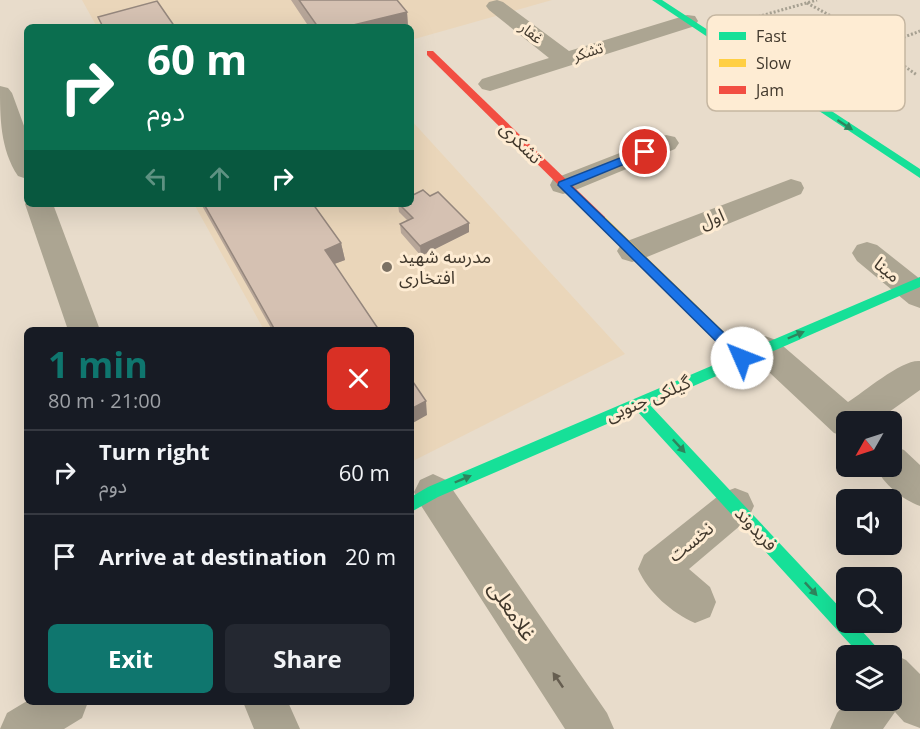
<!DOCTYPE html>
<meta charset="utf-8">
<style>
:root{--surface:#171b24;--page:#242831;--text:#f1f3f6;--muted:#9ea1a6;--line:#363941;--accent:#0f766e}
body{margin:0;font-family:"Open Sans","Noto Sans Arabic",sans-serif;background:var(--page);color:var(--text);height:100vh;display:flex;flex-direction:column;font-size:22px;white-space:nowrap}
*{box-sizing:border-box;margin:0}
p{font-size:20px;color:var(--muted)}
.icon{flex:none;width:33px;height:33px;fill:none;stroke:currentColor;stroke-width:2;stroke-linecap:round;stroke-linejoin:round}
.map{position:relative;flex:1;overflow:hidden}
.side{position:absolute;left:24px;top:327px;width:390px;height:378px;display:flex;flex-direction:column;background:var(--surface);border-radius:9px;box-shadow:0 6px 24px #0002}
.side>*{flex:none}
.guide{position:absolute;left:24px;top:24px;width:390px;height:183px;border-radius:9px;box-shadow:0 6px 24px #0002;background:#0b6e4f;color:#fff;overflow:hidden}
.needle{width:39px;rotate:231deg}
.fabs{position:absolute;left:836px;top:411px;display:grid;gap:12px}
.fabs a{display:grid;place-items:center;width:66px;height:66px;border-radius:9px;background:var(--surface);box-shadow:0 6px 24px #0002;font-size:30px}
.pin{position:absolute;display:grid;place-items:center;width:51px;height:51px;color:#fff;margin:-26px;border:3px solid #fff;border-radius:50%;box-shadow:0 2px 6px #0007}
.me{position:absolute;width:66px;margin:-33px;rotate:314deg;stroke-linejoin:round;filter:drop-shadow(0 0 4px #0008)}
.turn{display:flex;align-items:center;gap:21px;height:126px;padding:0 24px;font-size:27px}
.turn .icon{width:78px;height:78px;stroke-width:2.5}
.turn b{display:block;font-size:42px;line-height:51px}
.lanes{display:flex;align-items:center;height:57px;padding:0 24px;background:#0003;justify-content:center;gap:30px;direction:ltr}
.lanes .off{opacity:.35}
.round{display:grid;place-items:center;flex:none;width:63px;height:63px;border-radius:9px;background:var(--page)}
.summary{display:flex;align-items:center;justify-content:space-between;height:102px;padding:0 24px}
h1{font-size:36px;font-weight:700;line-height:45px;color:var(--accent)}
.action{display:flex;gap:12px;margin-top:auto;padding:12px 24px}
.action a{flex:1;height:69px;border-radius:9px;background:var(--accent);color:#fff;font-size:24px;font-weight:700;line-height:69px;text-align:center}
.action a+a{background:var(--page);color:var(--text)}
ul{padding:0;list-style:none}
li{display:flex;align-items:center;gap:18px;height:84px;padding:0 24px;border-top:2px solid var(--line)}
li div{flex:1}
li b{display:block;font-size:22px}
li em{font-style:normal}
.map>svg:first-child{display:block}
.built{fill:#ead6ba}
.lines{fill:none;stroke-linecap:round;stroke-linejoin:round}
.path{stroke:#a6a091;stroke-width:3;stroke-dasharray:2 2;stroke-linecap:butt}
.street{fill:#aca592;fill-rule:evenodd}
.fast{fill:#16e098;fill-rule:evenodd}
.slow{fill:#ffcf43;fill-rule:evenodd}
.jam{fill:#f24e42;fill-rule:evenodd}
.wall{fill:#b7a699}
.shaded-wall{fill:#95877d}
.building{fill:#d5c1b2;stroke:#95877d;stroke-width:1.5}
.oneway{fill:#2e845d}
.oneway2{fill:#665e50}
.route{fill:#1a73e8;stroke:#114b97;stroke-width:1.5}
.poi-dot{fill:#7b7164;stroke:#feecd3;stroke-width:2}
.labels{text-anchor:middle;stroke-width:6;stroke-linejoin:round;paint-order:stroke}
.far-street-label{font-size:15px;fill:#41382c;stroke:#feecd3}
.street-label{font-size:18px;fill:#41382c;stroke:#feecd3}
.poi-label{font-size:18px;fill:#41382c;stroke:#feecd3;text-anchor:start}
.near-street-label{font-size:21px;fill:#41382c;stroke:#feecd3}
.key{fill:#feecd3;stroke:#c5b6a1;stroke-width:1.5}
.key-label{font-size:16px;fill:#41382c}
</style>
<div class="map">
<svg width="920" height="729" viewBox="0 0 920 729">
<rect width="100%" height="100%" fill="#e8dccb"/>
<path class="built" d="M82,0H552L411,40V27H97Z
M411,120L625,354L411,462V330H264L194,204H411Z"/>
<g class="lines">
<path class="path" d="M807,3L842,22
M739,22L817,0
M878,48L917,75
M814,72L920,31"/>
<path class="street" d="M497,0L503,2L569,51L687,15L695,16L698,21L695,26L490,91L482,89L478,84L482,79L549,58L489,10L486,6L489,2Z
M0,86L8,88L12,93L27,134V179L18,176C0,149 0,117 0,86Z
M666,135L675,137L679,143L675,149L573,191L563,194L553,191L550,185L553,179Z
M791,179L801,182L804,188L801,194L642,259L632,262L622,259L617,251L622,243Z
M27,201V204H53L100,330H68L25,204Z
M867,242L877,245L920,279V308L909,304L857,261L852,253L857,245Z
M765,336L776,340L848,402C864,392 902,359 920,361V390L875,422H846V437L834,433L754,358L749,349L754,340Z
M891,445L904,450L920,465V506C903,500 883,484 875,466H891Z
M433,474L446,480L607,713L614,729H565L420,504L414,492L420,480Z
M735,488L748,493L754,506L748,519L689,569L710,587L716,602L710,617L695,623C672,613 648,592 638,569L644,555L722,493Z
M891,653L906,660L920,674V728L904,722L895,712L883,729H830L837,713L848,700H891V656H885Z
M27,701V702H88L82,718L64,729H0L7,713Z
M243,702H288L300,729H254Z"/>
<path class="fast" d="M652,0H662L920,169V178Z
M920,277V287L650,405L846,614V622H854L879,650L882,656H861L637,411L438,497L411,512V497L428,487Z"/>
<path class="slow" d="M601,216L605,217L747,354L749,358L747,362H737L597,223L595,220Z"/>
<path class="jam" d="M427,51H433L605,217V223H597L427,55Z"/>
</g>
<path class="wall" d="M291,0H397L407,12L408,27H309Z
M430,196L469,223V232L421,256L401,233L400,224L407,220L399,212L398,204H411Z
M201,204H313L341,243L345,260L334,264L379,330H272Z"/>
<path class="shaded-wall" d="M407,12L408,27H345Z
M469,223V232L421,256L420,246Z
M341,243L345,260L329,266L325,250Z
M426,401L427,415L411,424V409Z"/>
<path class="building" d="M299,0H397L407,12L345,27H318Z
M157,1L175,27H103L98,17Z
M423,190L430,196L438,192L469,223L420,246L400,224L413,218L399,204H411V196Z
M204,204H313L341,243L325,250L379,330H275Z
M411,379L426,401L411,409Z"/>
<defs><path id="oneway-solid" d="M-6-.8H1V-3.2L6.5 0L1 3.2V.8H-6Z" transform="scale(1.5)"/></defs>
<g class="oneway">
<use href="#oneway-solid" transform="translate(845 125) rotate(33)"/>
<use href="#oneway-solid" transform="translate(796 335) rotate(-23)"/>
<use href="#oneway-solid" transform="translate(679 446) rotate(47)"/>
<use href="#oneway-solid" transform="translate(463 479) rotate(-23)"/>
<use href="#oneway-solid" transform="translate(811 589) rotate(47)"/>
</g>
<use class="oneway2" href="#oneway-solid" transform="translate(558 680) rotate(-124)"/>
<path class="route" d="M645,148L650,152L649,154L571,186L747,355L749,358L747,362H737L558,185L559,182Z"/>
<circle class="poi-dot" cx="387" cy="267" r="6"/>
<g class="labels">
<g class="far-street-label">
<text transform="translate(531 33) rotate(38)" y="5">غفار</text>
<text transform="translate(588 52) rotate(-18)" y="5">تشکر</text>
</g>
<g class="street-label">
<text transform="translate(521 143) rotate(45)" y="6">تشکری</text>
<text transform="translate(712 219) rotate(-22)" y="6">اول</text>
<text transform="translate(887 270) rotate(39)" y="6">مینا</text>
<text transform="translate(648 399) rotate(-23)" y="6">گیلکی جنوبی</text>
<text transform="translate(756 529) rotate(47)" y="6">فریدوند</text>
<text transform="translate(691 542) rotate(-39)" y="6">نخست</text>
</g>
<g class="poi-label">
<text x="399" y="263">مدرسه شهید<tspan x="399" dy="21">افتخاری</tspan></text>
</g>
<g class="near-street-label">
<text transform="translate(512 611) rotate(56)" y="7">غلامعلی</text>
</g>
</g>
<rect x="707" y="15" width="198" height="96" rx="9" class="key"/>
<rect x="719" y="32" width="27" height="8" fill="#16e098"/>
<rect x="719" y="59" width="27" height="8" fill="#ffcf43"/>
<rect x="719" y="86" width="27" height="8" fill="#f24e42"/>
<g class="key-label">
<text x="756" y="42">Fast</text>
<text x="756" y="69">Slow</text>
<text x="756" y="96">Jam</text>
</g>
</svg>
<div class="fabs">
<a><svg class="needle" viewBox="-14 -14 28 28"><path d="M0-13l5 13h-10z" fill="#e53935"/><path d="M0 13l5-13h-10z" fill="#9ea1a6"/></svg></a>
<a><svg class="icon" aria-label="sound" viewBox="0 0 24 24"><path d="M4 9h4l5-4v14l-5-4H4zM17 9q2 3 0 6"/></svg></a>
<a><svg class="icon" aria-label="search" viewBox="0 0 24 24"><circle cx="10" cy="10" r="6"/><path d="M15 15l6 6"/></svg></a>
<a><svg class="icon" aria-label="layers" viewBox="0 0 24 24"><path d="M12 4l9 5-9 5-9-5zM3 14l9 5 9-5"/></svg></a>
</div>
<div class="pin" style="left:645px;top:152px;background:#d93025"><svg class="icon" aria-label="arrive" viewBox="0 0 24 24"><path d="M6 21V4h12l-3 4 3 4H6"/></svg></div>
<svg class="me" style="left:742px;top:358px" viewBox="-20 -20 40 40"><circle r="19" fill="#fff"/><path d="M0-13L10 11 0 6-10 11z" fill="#1a73e8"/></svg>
<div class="guide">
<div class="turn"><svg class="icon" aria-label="right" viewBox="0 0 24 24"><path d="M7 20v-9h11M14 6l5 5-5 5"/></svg><div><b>60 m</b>دوم</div></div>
<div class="lanes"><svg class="icon off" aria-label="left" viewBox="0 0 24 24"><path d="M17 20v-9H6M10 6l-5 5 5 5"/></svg><svg class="icon off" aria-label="ahead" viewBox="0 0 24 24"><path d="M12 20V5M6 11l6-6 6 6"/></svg><svg class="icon" aria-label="right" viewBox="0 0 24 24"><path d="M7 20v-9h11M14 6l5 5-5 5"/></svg></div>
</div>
<section class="side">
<div class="summary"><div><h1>1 min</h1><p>80 m · 21:00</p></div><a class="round" style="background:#d93025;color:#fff"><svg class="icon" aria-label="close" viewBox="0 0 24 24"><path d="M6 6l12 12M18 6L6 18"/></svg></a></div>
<ul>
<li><svg class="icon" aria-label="right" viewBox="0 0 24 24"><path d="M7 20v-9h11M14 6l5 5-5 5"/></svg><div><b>Turn right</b><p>دوم</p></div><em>60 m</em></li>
<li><svg class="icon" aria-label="arrive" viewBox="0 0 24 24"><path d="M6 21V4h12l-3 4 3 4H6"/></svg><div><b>Arrive at destination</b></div><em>20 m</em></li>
</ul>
<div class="action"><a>Exit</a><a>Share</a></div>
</section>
</div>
